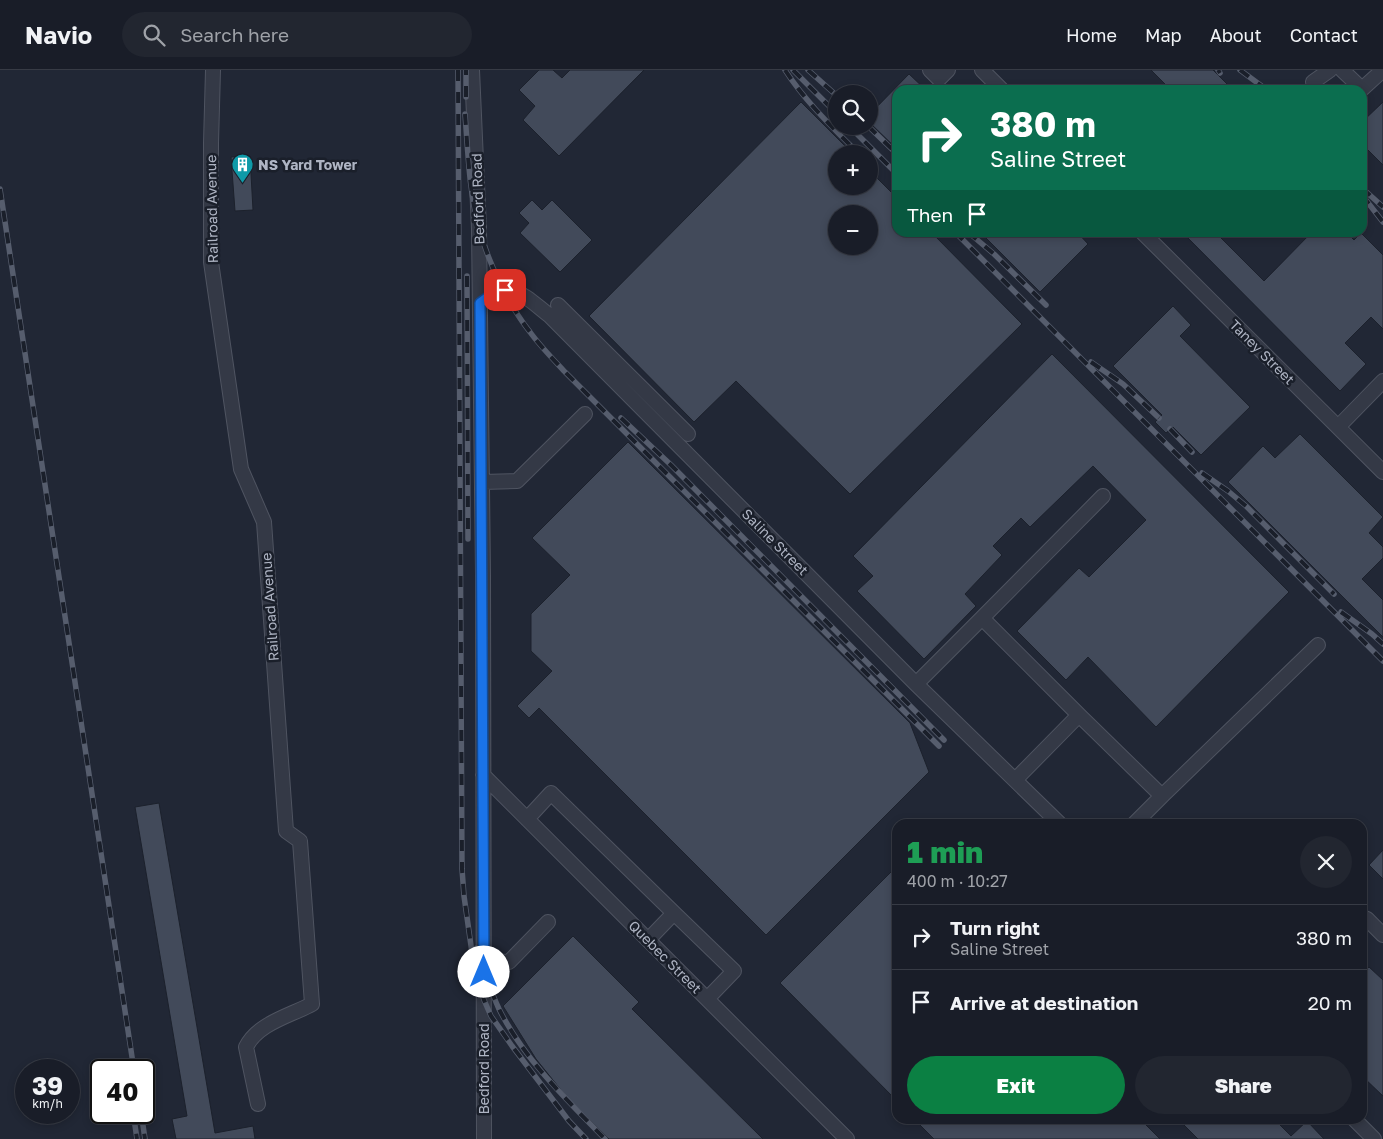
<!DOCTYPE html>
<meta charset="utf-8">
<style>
:root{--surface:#191d28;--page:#222630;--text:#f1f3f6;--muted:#9fa2a8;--line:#373b45;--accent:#0b8043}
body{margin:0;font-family:"Golos Text",sans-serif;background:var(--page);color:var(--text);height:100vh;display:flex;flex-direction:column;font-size:19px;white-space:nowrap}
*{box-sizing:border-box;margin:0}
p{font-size:16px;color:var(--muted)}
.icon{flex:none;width:28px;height:28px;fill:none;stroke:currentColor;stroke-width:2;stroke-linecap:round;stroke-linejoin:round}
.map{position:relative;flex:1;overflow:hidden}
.side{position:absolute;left:892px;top:749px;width:475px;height:305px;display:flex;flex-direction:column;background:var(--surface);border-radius:15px;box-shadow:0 2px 8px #0003,0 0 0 1px var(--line)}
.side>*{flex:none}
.hud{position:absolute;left:892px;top:15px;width:475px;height:152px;border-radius:15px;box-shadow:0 2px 8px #0003,0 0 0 1px var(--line);background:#0b6e4f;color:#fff;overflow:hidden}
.fabs{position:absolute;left:828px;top:15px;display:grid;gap:10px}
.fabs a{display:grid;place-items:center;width:50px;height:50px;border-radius:50%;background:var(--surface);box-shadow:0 2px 8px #0003,0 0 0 1px var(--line);font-size:25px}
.speed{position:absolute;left:15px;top:989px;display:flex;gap:10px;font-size:25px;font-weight:700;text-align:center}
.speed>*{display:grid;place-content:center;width:65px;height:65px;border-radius:50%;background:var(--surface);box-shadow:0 2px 8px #0003,0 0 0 1px var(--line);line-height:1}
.speed small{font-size:12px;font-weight:400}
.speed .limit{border:2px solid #111;border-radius:8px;background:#fff;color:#111}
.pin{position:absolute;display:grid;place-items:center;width:42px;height:42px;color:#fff;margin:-21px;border-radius:10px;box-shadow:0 2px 8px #0006}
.me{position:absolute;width:55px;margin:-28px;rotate:0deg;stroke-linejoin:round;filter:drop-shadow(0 0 4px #0008)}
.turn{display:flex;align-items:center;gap:18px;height:105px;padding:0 15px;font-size:22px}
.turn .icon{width:65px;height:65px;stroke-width:2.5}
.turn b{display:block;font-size:35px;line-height:42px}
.then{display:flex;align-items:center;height:48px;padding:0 15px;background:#0003;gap:10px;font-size:19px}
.round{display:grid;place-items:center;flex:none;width:52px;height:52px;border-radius:26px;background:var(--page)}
.summary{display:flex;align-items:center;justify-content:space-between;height:85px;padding:0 15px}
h1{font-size:30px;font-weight:800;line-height:38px;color:#1e9e55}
.button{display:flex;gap:10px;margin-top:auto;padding:10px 15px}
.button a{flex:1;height:58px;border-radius:30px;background:var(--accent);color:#fff;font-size:20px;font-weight:800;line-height:58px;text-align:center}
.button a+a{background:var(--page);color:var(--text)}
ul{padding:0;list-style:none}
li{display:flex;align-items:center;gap:15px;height:65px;padding:0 15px;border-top:1px solid var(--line)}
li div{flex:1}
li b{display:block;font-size:19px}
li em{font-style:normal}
header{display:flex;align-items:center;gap:30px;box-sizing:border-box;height:70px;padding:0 25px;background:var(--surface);border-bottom:1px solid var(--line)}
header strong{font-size:24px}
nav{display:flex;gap:28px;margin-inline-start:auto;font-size:18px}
.search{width:350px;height:45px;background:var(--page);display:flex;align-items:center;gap:12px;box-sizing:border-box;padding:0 18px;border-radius:28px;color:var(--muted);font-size:19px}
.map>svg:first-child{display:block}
.building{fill:#424a5a;stroke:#1c212c;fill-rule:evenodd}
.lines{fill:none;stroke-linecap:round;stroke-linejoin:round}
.minor-casing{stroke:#4f5461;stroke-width:16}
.minor{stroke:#343946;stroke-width:14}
.rail-casing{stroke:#565d6d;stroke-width:5.5}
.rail{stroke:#1a1f2a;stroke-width:4;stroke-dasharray:11;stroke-linecap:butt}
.route-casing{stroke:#114b97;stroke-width:12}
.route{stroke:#1a73e8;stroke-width:9}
.labels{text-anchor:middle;stroke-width:5;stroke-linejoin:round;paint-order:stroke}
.poi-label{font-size:14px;font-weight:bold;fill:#aeb4c3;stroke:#1a1f2a;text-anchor:start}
.street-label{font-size:14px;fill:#aeb4c3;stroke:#1a1f2a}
</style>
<header>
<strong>Navio</strong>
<div class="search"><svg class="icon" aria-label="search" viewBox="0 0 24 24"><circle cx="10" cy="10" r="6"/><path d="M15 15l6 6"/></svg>Search here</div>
<nav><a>Home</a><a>Map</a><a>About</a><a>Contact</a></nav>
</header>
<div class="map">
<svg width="1383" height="1069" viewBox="0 0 1383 1069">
<rect width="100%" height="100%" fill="#212735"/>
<path class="building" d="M539,0H553L562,8L570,0H644L559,86L523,50L535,36L519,20Z
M1151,0H1213L1233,20H1171Z
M909,4L926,20H898V80L869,52V45Z
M801,32L853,84H836V116H869V100L898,129V162H931L1022,254L850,424L736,311L694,352L589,246ZM836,144H869V176H836Z
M1383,32V95L1362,74V52Z
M250,86L253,140L235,141L231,87Z
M532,130L542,140L552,130L592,170L560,202L520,163L529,153L519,143Z
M980,162H1077L1088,174L1040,222Z
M1182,162H1215L1264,211L1312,162H1346L1354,170L1361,163L1383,185V259L1371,247L1345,273L1366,294L1340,321Z
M1173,236L1191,255L1180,266L1250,337L1201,385L1173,357L1166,363L1155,352L1162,345L1113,296Z
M1052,284L1289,522L1156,657L1088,587L1066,610L1017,561L1079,498L1089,507L1146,450L1093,396L1030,457L1021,448L993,476L1002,485L965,524L976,536L924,589L857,521L873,506L853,486Z
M1300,364L1383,447L1369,463L1383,477V488L1362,509L1383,530V567L1228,412L1263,376L1275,388Z
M628,372L910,653L929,702L766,865L539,638L529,648L517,636L552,601L531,581V544L570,505L532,468Z
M159,733L215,1063L253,1056L255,1069H176L172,1049L187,1046L135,737Z
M1383,780V809L1369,795Z
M891,802L898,808V1032L780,913Z
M573,866L639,932L632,939L763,1069H609L565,1025L536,989L503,936Z
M1369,897L1383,910V1026L1362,1006V904Z
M914,1049H1140L1160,1069H934Z
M1178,1049H1274L1291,1066L1307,1051L1324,1069H1198Z"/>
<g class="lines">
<defs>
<path id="minor" d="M213,0L211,73V192L241,399L264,452L286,761L300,771L312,934C290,946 258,953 246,977L258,1034
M472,0L479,159L483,505L484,1069
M930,0L939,9L948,0
M982,0L1002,20
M1342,0L1362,19L1383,0
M1313,12L1330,0
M1142,162L1383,402
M480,233C513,209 523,225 550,246L916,614L1060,754
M558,235L688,364
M1338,357L1383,311
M482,412L517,411L585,344
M982,548L1103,426
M916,614L982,548L1079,645L1016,709
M1079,645L1162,726L1134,754
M483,705L847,1069
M1162,726L1318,575
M527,749L551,723L674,843L648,870
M674,843L734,901L707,929
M1362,847L1367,849L1383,865
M484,891L509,892L548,852
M1354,1049L1374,1069"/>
</defs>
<use href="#minor" class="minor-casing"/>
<use href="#minor" class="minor"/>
<defs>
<path id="rail" d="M458,0L462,799L464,826L474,897L484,930L491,946L512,976L569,1051L586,1069
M785,0C805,31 831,56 857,82
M793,0L836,43
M808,0L836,25
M1218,0L1220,3
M1240,0L1267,20
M466,27V0
M465,44C468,82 469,122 479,158C488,192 508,234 530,262C540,276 553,289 565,302L939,676
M849,56L898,105
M868,56L898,85
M1362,118L1383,137
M0,119L134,1000
M1362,125L1383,152
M955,162L1383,591
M968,162L994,184L1046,235
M467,206L468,469
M1091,292L1123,314L1159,348
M621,348L671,395L944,670
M1170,359L1192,382
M1202,403L1228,421L1246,436L1334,524
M1341,542L1372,564L1383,574
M476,878C483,899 490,919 499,939C524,989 566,1029 605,1069
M133,1042L137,1069
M141,1042L145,1069"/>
</defs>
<use href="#rail" class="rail-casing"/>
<use href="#rail" class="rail"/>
</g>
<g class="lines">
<defs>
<path id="route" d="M484,902L480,233C488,227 495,221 505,220"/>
</defs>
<use href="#route" class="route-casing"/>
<use href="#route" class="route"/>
</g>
<defs>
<symbol id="building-pin" viewBox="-11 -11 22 30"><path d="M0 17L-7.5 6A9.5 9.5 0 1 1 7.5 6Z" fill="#0f9aa8" stroke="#1a1f2a"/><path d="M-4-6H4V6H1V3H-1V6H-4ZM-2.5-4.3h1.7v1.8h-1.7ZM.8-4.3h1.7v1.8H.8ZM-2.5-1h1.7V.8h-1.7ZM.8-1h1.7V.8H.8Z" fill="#fff"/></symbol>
</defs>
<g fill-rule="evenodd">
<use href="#building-pin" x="230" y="82" width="25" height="34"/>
</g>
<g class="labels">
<g class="poi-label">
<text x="258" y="100">NS Yard Tower</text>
</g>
<g class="street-label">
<text transform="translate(478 129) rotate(-92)" y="5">Bedford Road</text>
<text transform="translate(212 139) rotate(-91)" y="5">Railroad Avenue</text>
<text transform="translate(1262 282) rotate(45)" y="5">Taney Street</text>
<text transform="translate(775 472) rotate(45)" y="5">Saline Street</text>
<text transform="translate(270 537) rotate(-94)" y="5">Railroad Avenue</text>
<text transform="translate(665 887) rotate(45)" y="5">Quebec Street</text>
<text transform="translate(484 999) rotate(-90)" y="5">Bedford Road</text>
</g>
</g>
</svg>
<div class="fabs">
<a><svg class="icon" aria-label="search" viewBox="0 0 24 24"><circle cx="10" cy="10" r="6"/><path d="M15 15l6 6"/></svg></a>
<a>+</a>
<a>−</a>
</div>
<div class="speed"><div>39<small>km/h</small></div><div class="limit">40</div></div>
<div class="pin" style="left:505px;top:220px;background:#d93025"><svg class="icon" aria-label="arrive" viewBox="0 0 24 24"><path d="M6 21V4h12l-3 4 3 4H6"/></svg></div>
<svg class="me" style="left:484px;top:902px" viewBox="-20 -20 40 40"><circle r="19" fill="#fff"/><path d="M0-13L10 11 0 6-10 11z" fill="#1a73e8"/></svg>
<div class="hud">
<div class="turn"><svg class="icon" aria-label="right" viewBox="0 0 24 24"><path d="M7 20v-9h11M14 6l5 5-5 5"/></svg><div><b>380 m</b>Saline Street</div></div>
<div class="then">Then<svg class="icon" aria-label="arrive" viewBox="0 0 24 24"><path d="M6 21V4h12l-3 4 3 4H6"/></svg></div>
</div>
<section class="side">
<div class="summary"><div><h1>1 min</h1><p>400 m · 10:27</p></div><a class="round"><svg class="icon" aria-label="close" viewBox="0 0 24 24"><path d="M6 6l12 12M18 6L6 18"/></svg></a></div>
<ul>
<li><svg class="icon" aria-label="right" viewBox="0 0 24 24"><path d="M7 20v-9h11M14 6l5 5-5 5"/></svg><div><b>Turn right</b><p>Saline Street</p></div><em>380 m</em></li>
<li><svg class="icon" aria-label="arrive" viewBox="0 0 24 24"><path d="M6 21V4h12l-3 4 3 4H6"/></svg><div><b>Arrive at destination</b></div><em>20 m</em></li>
</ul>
<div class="button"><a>Exit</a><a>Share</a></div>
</section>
</div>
